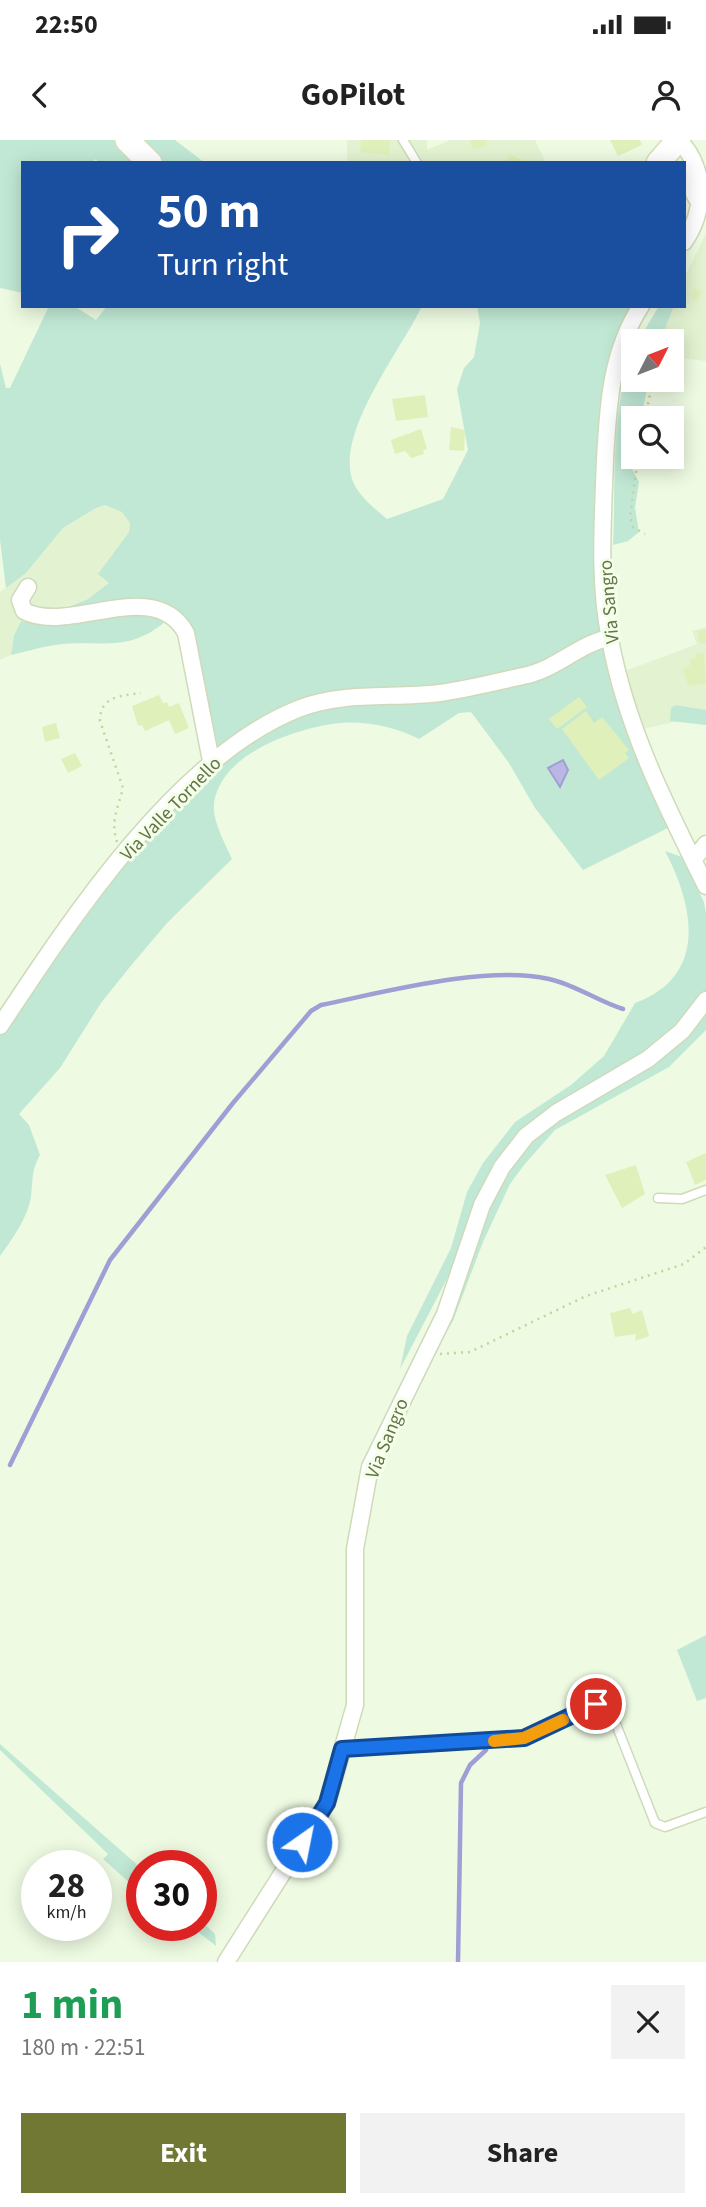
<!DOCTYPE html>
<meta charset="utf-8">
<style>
:root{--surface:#fff;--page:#f2f2f2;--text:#222;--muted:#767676;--accent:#707834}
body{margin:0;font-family:"Source Sans 3",sans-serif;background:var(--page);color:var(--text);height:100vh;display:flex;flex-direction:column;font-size:26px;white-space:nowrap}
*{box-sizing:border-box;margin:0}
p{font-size:23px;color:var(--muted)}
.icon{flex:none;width:38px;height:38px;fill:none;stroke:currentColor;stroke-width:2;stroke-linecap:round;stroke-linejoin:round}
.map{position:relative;height:1822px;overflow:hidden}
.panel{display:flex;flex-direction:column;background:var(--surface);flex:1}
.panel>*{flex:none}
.banner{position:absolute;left:21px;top:21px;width:665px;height:147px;border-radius:0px;box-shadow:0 4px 18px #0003;background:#1a4fa0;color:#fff;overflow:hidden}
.needle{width:46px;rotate:48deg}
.controls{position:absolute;left:621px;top:189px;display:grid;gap:14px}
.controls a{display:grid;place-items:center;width:63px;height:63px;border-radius:0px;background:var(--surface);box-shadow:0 4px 18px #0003;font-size:35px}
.speed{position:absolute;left:21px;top:1710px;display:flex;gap:14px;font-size:35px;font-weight:700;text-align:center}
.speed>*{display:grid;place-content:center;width:91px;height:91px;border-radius:50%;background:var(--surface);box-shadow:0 4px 18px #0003;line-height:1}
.speed small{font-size:18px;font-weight:400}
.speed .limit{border:10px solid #d22;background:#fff;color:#111}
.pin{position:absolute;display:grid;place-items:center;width:60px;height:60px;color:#fff;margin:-30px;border:4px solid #fff;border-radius:50%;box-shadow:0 2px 7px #0007}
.me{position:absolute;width:77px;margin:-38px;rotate:33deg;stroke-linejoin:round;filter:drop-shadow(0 0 5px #0008)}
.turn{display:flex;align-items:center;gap:24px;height:147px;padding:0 21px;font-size:32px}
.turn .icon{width:91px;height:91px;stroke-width:2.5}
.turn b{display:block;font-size:49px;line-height:60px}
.round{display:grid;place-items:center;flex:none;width:74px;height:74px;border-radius:0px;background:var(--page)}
.head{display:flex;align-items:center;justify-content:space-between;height:119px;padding:0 21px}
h1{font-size:42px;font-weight:700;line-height:52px;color:#1e9e55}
.action{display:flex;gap:14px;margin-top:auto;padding:14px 21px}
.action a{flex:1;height:80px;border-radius:0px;background:var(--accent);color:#fff;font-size:28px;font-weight:700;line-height:80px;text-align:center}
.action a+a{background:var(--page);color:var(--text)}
.status{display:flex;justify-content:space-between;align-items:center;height:49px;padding:0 35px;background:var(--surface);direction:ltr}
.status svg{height:19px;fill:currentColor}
header{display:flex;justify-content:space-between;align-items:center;height:91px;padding:0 21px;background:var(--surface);font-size:32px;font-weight:700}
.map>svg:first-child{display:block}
.residential{fill:#e3f3d1}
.green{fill:#c1e8d5}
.water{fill:#bab7e4;stroke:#a19ed5;stroke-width:2}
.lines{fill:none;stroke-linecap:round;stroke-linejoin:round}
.stream{stroke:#a19ed5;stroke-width:4.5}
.building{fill:#e0f0ba}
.lane-casing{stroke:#cedab9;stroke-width:11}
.street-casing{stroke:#cedab9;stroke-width:19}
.secondary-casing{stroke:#d3e1b9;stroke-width:26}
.path{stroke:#c4d49e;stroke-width:2.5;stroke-dasharray:2 5;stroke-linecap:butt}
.lane{stroke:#fff;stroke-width:8}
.street{stroke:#fff;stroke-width:16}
.secondary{stroke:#fff;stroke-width:23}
.route-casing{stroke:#114b97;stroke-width:18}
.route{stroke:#1a73e8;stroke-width:12}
.slow{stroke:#f59e0b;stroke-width:12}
.labels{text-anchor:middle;stroke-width:6;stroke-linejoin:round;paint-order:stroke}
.street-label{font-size:19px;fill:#677249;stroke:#f3ffe8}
</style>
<div class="status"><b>22:50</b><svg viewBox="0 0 49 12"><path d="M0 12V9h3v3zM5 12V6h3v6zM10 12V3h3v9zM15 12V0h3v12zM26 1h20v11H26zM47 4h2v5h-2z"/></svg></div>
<header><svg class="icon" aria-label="back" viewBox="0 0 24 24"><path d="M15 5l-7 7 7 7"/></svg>GoPilot<svg class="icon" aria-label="person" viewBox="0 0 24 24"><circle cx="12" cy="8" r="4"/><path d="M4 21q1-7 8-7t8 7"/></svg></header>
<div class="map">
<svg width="706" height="1822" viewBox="0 0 706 1822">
<rect width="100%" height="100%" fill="#eefbe2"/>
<path class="residential" d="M347,0H427V10L450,0H535L546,23H353L347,21Z
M706,93V221L672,217V201H660L674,166H684V138Z
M105,365L122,371L130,383L129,392L111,417L110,443L88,459L21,481L14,495L11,515L0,520V452L26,433L63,388L96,368Z
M706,487V585L682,580L643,589L625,531L697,504L692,491Z"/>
<path class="green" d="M0,0H115L139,23H99L96,19L91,23H23V153L0,148Z
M138,0H175L205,23H163Z
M49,166H74L96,180L107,166H422C402,209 332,296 354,344C361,358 375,369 387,379L443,359L468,310L457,249L464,228L474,217L480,183L477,166H632L616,198L601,268L602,492L586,497L571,510L605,504L670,687L583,730L535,668L509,623L471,572L459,573L419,599C395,586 359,579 331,584C289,591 221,615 214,663C212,680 225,703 232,719L167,783L129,828L101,863L60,928L19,974L29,985L40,1015C31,1030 33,1041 31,1057C27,1079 13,1098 0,1116V893L103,746L217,619L190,489C185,481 179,468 169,465C146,457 78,470 52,473L88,459L109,443L98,434L129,392L130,383L122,372L105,365L96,368L63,388L26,433L6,448L0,400V224L6,248H10Z
M659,166H674L660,201H638Z
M633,212L634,240H649L641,278H634L631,327L639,342L635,368L639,392L628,401L613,405C616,345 610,267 633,212Z
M129,472L161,474L166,481C127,514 101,499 55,505C40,507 25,512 11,515L14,495L21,481L46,485Z
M675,565L706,570V585L670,581L671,568Z
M665,711L682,717L704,762L706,774V890L669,927L555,990L524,1025L510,1044L483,1102L453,1181L437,1208L497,1047L551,968L479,1056L450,1133L400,1229L407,1196L451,1108L467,1052L483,1023L515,982L571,945L604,916L635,863C706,837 696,770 665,711Z
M706,1495V1558L697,1561L677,1510Z
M0,1604L142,1729V1754L103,1719L108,1714L0,1610Z
M201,1781L215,1794L216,1806L198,1792L188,1796L176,1785H201Z"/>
<path class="water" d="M563,620L568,630L560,647L548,628Z"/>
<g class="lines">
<path class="stream" d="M10,1325L110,1120L233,963L311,871L321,865C385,852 485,825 549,839C576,845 597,861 623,869
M458,1822L461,1643L470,1625L486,1610"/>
</g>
<path class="building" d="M361,0H390L389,15L360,12Z
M470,0H486L488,5L473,10Z
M610,0H640L642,5L618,16Z
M510,14L528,23H506Z
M694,148L702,151L698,161L691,159Z
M425,255L428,277L396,281L392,259Z
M451,287L465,290L464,311L449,310Z
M421,289L427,309L423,310L424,314L411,318L405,311L395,314L391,300Z
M706,490V503L700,504L697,491Z
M704,513L706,543L688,546L683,529L690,525V519L696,518L695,514Z
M159,555L163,563L167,562L169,567L179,563L189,588L175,594L169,580L145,591L142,585L138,586L132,566Z
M579,557L587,567L557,589L549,579Z
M586,571L594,583L602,577L629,610L625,613L629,618L599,640L562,589Z
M56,583L60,598L45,602L42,587Z
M75,613L82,626L68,633L61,619Z
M706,1013V1040L695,1045L686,1022Z
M636,1025L645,1054L622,1068L605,1035Z
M630,1168L633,1174L642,1170L649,1196L635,1201L636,1194L615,1197L610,1173Z"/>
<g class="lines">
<defs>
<path id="lane" d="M403,0L417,23
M658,1058L682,1059L706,1050
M342,1609C402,1608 463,1608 521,1598C551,1593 575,1563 605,1565L612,1574L655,1683L665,1687L706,1672"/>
<path id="street" d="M679,0C706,29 706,70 684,102
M684,34L697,59
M641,166C611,212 608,265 605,319C603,378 598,441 610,499C626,587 666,666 706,746
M28,447L20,460L24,471C70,495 154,435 186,493L211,621
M693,720L706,704
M0,886C70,780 177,617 298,569C344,551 392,559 440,553C468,549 496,542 523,536C556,530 578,504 609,498
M226,1822L327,1663L355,1565V1409L370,1327L445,1174L482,1065L502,1027L526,996L556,973L648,919L682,891L706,860"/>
<path id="secondary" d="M127,0L150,23
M658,23L678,0"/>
</defs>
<use href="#lane" class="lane-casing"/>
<use href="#street" class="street-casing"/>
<use href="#secondary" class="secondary-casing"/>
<path class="path" d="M645,278L653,240
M638,317L630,377L633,387L645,394
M117,702C110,680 118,669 123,648L100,581C100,556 120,556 141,553
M440,1214L470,1212L586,1156L684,1124L706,1107"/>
<use href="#lane" class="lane"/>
<use href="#street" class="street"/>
<use href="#secondary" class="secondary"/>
</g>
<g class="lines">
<defs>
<path id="route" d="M302,1702L327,1663L342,1609L524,1598L596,1564"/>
</defs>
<use href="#route" class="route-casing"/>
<use href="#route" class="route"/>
<path class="slow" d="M494,1601L524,1598L563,1580"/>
</g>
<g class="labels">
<g class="street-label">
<text transform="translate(608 462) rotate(-95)" y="7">Via Sangro</text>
<text transform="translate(170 668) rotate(-46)" y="7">Via Valle Tornello</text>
<text transform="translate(386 1298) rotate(-68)" y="7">Via Sangro</text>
</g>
</g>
</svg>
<div class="controls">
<a><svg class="needle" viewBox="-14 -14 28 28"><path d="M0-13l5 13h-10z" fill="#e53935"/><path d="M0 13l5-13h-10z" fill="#767676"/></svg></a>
<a><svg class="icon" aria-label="search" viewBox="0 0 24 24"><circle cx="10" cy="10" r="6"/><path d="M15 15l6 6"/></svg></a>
</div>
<div class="speed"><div>28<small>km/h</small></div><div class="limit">30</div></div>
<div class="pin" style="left:596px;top:1564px;background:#d93025"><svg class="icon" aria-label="arrive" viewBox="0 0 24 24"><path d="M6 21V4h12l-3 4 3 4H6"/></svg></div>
<svg class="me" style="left:302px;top:1702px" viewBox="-20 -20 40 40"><circle r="17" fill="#1a73e8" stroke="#fff" stroke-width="3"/><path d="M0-11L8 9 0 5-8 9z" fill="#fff"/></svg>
<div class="banner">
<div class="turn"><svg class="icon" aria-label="right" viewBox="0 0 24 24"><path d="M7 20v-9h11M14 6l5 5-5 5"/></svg><div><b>50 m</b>Turn right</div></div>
</div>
</div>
<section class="panel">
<div class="head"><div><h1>1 min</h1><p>180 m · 22:51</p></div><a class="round"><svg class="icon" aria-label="close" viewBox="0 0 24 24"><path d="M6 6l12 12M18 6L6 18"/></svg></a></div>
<div class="action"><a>Exit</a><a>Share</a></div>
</section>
